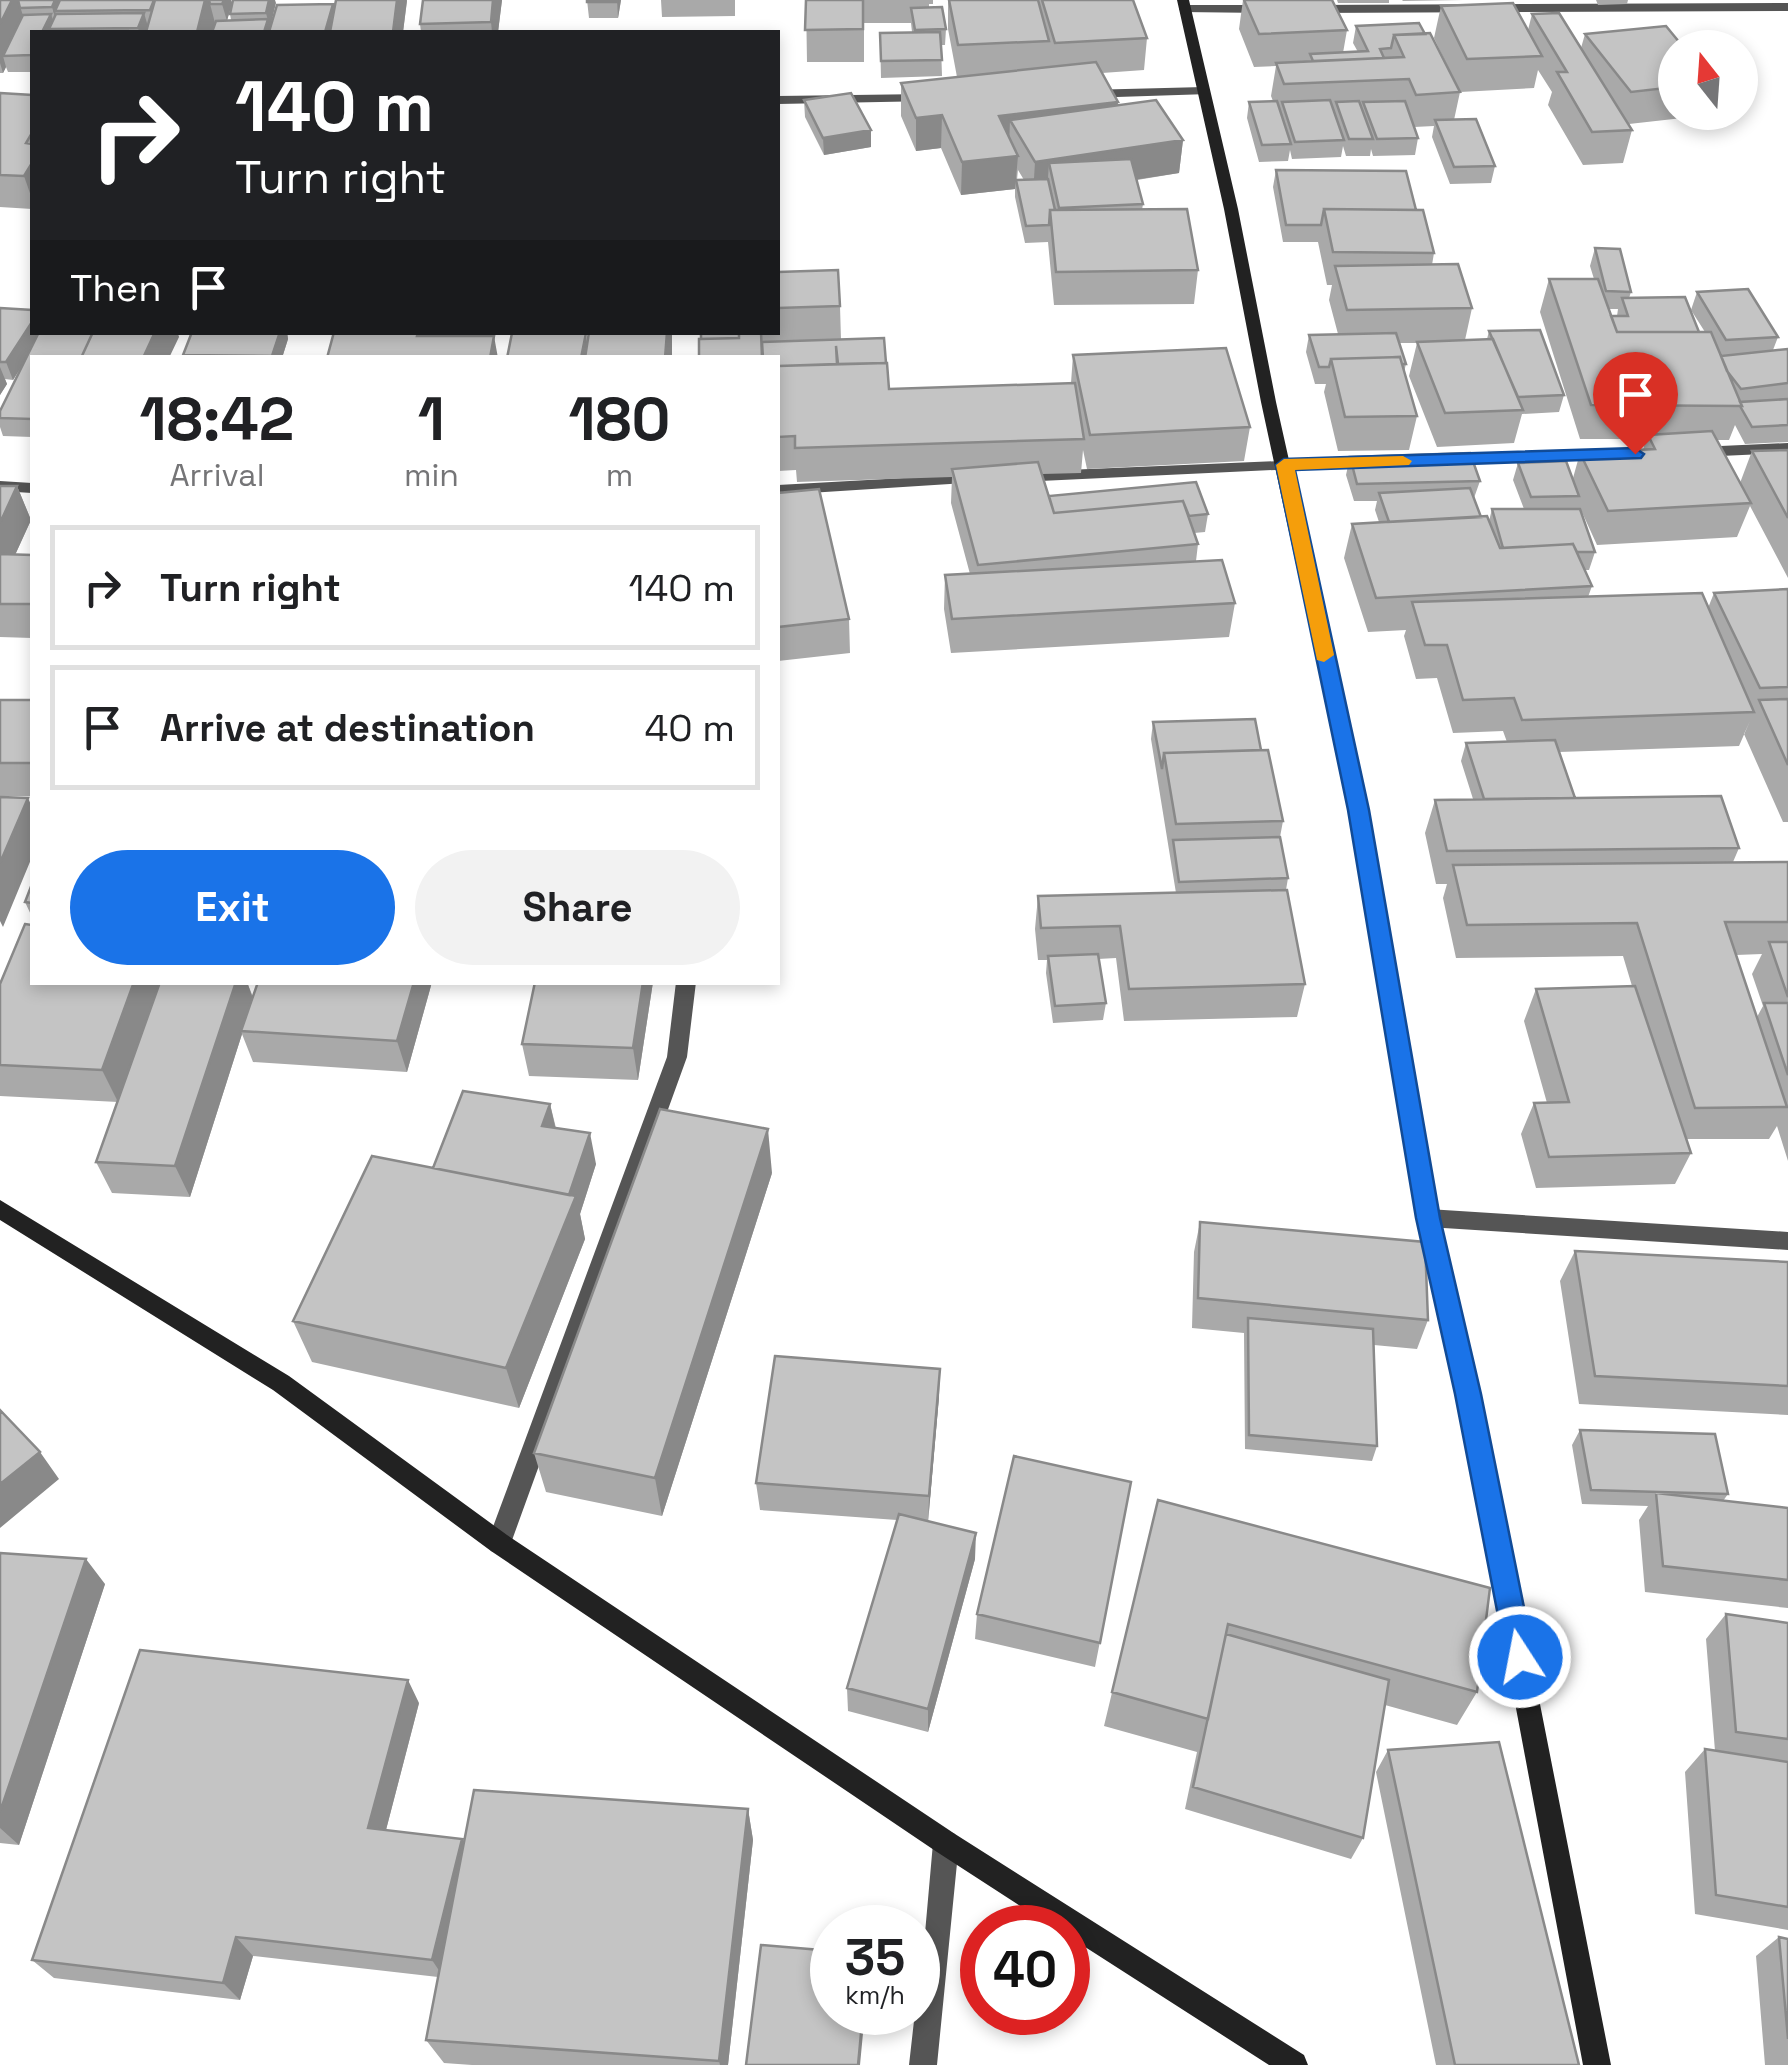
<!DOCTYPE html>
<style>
:root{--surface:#fff;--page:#f2f2f2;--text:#202124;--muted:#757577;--line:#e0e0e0;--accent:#1a73e8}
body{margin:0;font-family:"Space Grotesk",sans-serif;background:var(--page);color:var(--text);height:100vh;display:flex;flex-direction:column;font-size:38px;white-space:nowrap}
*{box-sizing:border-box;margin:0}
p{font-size:32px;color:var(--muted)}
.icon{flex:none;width:55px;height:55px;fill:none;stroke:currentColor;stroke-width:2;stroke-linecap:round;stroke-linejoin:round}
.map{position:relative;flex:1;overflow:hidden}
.sheet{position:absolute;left:30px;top:355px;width:750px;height:630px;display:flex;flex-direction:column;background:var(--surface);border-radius:0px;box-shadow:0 5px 15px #0003}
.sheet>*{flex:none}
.top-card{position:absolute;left:30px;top:30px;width:750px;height:305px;border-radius:0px;box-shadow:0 5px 15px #0003;background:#202124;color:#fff;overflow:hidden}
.needle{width:65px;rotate:343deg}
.fabs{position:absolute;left:1658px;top:30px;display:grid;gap:20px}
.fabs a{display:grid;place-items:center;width:100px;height:100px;border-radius:50%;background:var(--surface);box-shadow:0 5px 15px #0003;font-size:50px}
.speed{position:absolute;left:810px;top:1905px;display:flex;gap:20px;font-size:50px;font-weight:700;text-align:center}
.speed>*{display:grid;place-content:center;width:130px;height:130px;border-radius:50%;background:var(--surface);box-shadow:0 5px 15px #0003;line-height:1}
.speed small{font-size:25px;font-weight:400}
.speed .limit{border:15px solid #d22;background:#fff;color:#111}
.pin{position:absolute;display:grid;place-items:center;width:85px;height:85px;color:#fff;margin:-102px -42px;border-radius:50% 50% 50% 0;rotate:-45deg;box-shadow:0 0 10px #0007}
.pin .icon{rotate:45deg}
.me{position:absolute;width:110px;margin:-55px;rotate:349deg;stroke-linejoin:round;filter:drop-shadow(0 0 8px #0008)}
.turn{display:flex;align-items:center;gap:35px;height:210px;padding:0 40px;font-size:45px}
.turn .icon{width:130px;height:130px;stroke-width:2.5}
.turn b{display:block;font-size:70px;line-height:85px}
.then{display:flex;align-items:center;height:95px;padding:0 40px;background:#0003;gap:20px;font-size:38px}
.eta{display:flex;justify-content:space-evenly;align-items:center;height:170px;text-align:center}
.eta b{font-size:60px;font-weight:800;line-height:70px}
.primary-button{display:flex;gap:20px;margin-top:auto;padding:20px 40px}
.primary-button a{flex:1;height:115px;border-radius:60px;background:var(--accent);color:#fff;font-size:40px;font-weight:800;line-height:115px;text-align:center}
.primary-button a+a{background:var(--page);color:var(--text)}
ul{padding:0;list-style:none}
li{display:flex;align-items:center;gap:30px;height:125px;margin:0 20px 15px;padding:0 20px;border:5px solid var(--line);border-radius:0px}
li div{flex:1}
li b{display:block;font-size:38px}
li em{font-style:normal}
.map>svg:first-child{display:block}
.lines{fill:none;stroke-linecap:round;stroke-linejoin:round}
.lane{fill:#555;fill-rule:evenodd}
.street{fill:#555;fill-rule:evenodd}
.secondary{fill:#222;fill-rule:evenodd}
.wall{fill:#a9a9a9;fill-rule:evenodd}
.shaded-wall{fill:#898989}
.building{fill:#c4c4c4;stroke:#898989;stroke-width:2.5}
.route{fill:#1a73e8;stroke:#114b97;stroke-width:2.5}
.slow{fill:#f59e0b}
</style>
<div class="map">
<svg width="1788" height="2065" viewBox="0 0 1788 2065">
<rect width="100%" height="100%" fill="#fff"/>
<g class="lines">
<path class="lane" d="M946,1830L955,1834L959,1843L937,2065H909L915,2012H918L933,1843L937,1834Z"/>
<path class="street" d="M1788,3V11L1310,13L1304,9L1310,5Z
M1185,5H1266L1272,9L1266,13L1181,12L1179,9Z
M1204,87L1209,88V94L1086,98L1080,94L1086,90Z
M927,94L933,98L932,101L778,104V96Z
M1788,443V453L1699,457L1691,452L1699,447Z
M1605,450L1611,452V458L1449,465L1441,460L1449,455Z
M1375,457L1381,459V465L1019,482L1011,477L1019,472Z
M975,474L981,476V482L778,495V485Z
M0,481L32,483V493L0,491Z
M676,982H696L687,1057L511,1543L507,1551L499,1554L491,1551L487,1543L667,1057Z
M1428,1209L1788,1232V1250L1428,1227L1420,1224L1417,1218L1420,1212Z"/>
<path class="secondary" d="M1177,0H1189L1238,209L1276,402L1367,810L1439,1218L1479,1394L1611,2065H1583L1457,1394L1417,1218L1349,810L1261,402L1224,209Z
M0,1200L289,1376L507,1535L955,1834L1304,2055L1308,2065H1269L1068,1936V1928H1054L937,1852L491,1551L273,1390L0,1220Z"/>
</g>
<path class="wall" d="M0,0H231L232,3L227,20H231L230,14L233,0H275L270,29L334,10L407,1L403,32H32V72H8L6,67L3,73H0Z
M502,0L498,32H421L420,24Z
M587,0H621L618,18H589Z
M661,0H735V16L662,17Z
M806,0H933V4H929V8L946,29L945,45H941L942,76L881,78L880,33L912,32L911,23H864V62H807Z
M948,0L1039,3V0H1133L1147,38L1144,70L1102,73L1118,105L1183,140L1179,173L1137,180L1143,204L1142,210L1198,270L1194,304L1054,305L1048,242L1025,243L1015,197V189L961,195L941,148L916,151L901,116V83L957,77L948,29ZM1018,169V170L1024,180H1017Z
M1243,0L1347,30L1343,53L1358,52L1353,43L1356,26L1419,23L1460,92L1454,120L1495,166L1491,183L1450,184L1432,137L1434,126L1414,127L1418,138L1415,155L1373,156L1371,149L1370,156H1346L1343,146L1341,157L1292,159L1290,150L1288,161L1259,162L1247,118L1249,102L1273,101L1271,96L1276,66L1254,67L1239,29Z
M1337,0H1389V3H1338Z
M1402,0H1463L1403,1Z
M1596,0H1628L1627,4L1598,5Z
M1441,6L1528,30L1532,14L1581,48L1585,34L1675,48V112H1736L1629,124L1632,130L1623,163L1583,165L1548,105L1552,92L1538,70L1534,88L1460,92L1434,38Z
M1740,73L1747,80L1740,100Z
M0,93L32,95V209L0,207Z
M804,100L871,147L824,155L805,117Z
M1276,170L1416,210L1434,253L1432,265L1472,308L1465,340L1487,339L1489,331L1564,395L1559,412L1522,414L1514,443L1437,447L1409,376L1417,343H1399L1406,364L1404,372L1417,416L1409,450L1338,451L1324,392L1326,384H1315L1306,352L1309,335L1338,334L1329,300L1332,285H1327L1318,242H1283L1273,187Z
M1595,248L1631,292L1629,298L1699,332H1705L1691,310L1697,292L1778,337L1773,350L1788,349V442L1745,444L1735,425L1729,440H1716L1740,483L1752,451L1788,450V578L1750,506L1737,537L1597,545L1581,510L1595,552L1589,570H1585L1592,586L1588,597L1708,608L1714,593L1788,589V822H1783L1744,734L1750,721L1739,746L1559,752L1575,798L1739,848L1733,862H1788V1161L1777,1126L1769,1139H1687L1691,1153L1675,1184L1536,1188L1521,1134L1534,1103H1547L1524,1021L1536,989L1632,986L1623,956L1456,958L1443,898L1447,884H1436L1425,833L1435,800L1473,799L1461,761L1466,743L1507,742L1503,731L1453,733L1437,678L1416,679L1404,636L1406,630L1368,632L1344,558L1352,524L1379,522L1375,510L1377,501H1354L1346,475L1350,457L1480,481L1474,498L1481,517L1489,521L1492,509H1524L1513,480L1518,463L1573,478L1580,453L1643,450L1646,439H1580L1540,312L1549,279H1594L1590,266ZM1608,309H1618L1617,316H1611ZM1762,954L1752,974L1763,1006L1757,1017L1736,955Z
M778,272L840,306L841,340L889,389L1071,383L1073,355L1250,427L1244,461L1087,469L1083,450L1081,473L1042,474L1049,496L1208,514L1205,532L1194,533L1198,544L1196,561L1235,603L1229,637L951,653L944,609L945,575L970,574L951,503L952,477L797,482L796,470L778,471V358L701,339V332H778Z
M0,308L32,332H177L179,337L32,358V437L3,436L0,427V411L25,361L13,380L5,379L7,384L0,395Z
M192,332H287L288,339L282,358H183V355Z
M0,486H17L31,520L15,555H32V638L0,637Z
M778,493L849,619L850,653L778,661Z
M0,700H32V796H0Z
M1153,722L1261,750L1283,821L1280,837L1288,878L1286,890L1305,984L1297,1017L1124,1021L1116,958L1098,959L1106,1003L1103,1020L1053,1023L1046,973L1047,960H1038L1035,929L1038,896L1176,893L1151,739Z
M32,884V917L25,902Z
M32,982H247L253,997L258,982H432L407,1072L253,1062L242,1034L190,1197L112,1193L96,1162L118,1102L0,1096V984Z
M535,982H653L638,1080L529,1076L522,1044Z
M550,1104L556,1128L596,1164L580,1214L585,1239L519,1408L312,1362L293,1321L433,1168Z
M772,1173L662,1516L546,1492L534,1453Z
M1200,1222L1428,1320L1417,1349L1374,1345L1377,1446L1372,1461L1245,1449L1244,1333L1192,1328L1194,1252Z
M1575,1251L1788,1262V1415L1579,1404L1560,1281Z
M939,1397L928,1521L975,1559L928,1732L848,1711L847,1688L897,1520L760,1510L756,1483Z
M1580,1430L1728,1494L1723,1501L1788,1508V1608L1645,1592L1639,1520L1648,1506L1582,1504L1572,1445Z
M1131,1482L1095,1667L975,1639L977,1614Z
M1158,1500L1477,1692L1457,1725L1385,1705L1363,1838L1351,1859L1185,1809L1197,1752L1104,1726Z
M0,1553L105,1584L19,1845L0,1843Z
M1726,1614L1788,1623V1930L1695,1914L1685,1772L1705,1749L1715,1751L1706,1639Z
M419,1703L386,1830L462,1839L464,1843L748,1809L753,1840L728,2065H472L444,2063L426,2040L438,1977L253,1956L240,2000L54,1978L32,1960Z
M1388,1750L1579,2065H1436L1376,1772Z
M1779,1937L1788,1939V2065H1765L1756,1956Z"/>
<path class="shaded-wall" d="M12,0H18L26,25L3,56L6,67L3,73L0,63V24Z
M54,0H62L55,11L58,20L57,24L52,7Z
M205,0H209L215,23L213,32H197Z
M224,0H231L232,3L227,21L222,4Z
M269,0H275L276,3L270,28L271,32H264L268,21L266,13Z
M397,0H407L403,32H393Z
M493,0H502L498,32H492L491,22Z
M617,0H621L618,18Z
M333,4L336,21L333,32H325Z
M144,13L149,30L148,32H139L138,28Z
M51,14L56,29H49L50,32H42Z
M1118,102L1116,135L1010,120L1009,147L999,116Z
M942,115L941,148L916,151V118Z
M871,130V147L824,155L823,138Z
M1183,140L1179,173L1055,192L1049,163L1047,193L1033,195L1035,162Z
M1018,156L1015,189L961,195L962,162Z
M32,163V199L24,176Z
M32,322V332H43L13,380L6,362Z
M155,332H177L179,337L169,358H143Z
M280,332H287L288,339L282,358H272Z
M667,332H672V358H665Z
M586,333L588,351L587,358H581Z
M494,336L498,358H490Z
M0,367L7,384L0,395Z
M17,486L31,520L0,588V523Z
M28,798L32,807V857L3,927L0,921V863Z
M134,982H160L118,1102L102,1070Z
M236,982H247L253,999L241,1031L242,1034L190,1197L175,1166Z
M414,982H432L407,1072L397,1041Z
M643,982H653L638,1080L633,1048Z
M550,1104L557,1135L542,1126Z
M768,1129L772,1173L662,1516L655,1478Z
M590,1133L596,1164L580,1214L585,1239L519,1408L506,1368L568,1197Z
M940,1369L939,1397L928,1523L929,1496Z
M40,1452L59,1479L0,1528V1484Z
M976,1533L975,1559L928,1732V1709Z
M86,1559L105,1584L19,1845L0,1828V1812Z
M408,1680L419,1703L381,1849L368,1828Z
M748,1809L753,1840L728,2065H720L719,2061Z
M462,1839L472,1860L444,1978L432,1960Z
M236,1937L253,1956L240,2000L223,1983Z
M863,2012H865L860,2065H858Z"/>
<path class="building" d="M0,0H12L0,24Z
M18,0H55L52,7L20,8Z
M60,0H154L150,10L55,11Z
M155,0H205L197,32H146Z
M209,0H224L222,4H210Z
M233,0H269L266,13L230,14Z
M336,0H397L393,32H330Z
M423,0H493L491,22L420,24Z
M587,0H617V2H587Z
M806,0H863V29L805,30Z
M949,0H1038L1049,41L958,45Z
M1042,0H1133L1147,38L1055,43Z
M1244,0H1332L1347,30L1259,34Z
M1513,3L1542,56L1467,59L1441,6Z
M333,4L325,32H269L277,5Z
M942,7L946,29L915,30L911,8Z
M144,13L138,28L49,29L56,14Z
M1559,13L1632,130L1592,132L1557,72H1567L1532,14Z
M51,14L42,32H32V52L31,55L3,56L23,15Z
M268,19L264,32H212L216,21Z
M1419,23L1425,34L1394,35L1391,48L1380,49L1384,58L1313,61L1310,54L1368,51L1356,26Z
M1666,26L1684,48H1675V87L1631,92L1585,34Z
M126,31L125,32H50Z
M940,32L942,60L881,61L880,33Z
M1430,33L1460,92L1416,95L1409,79L1284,84L1276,63L1404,57L1394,35Z
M1096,62L1118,102L999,116L1018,156L962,162L942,115L916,118L901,83Z
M0,93L32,95V133L26,143L32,144V163L24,176L0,175Z
M851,93L871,130L823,138L804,100Z
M1156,100L1183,140L1035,162L1010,120Z
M1330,100L1344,140L1295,142L1282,102Z
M1277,101L1291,144L1262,145L1249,102Z
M1359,101L1373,139H1349L1336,102Z
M1405,101L1418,138L1377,139L1363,102Z
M1476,119L1495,166L1454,167L1435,120Z
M1131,159L1143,204L1059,208L1049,163Z
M1276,170L1406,171L1416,210L1324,209L1321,225H1286Z
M1048,179L1055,210H1050L1049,225L1026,226L1016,180Z
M1187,209L1198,270L1056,272L1050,210Z
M1324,209L1423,210L1434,253L1333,252Z
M1595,248L1620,249L1631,292L1606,291Z
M1458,264L1472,308L1347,310L1335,266Z
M838,270L840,306L778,308V272Z
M1549,279H1598L1617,332H1711L1742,406L1591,405Z
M1748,289L1778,337L1726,340L1697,292Z
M1685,297L1699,332H1617L1611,316H1628L1622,298Z
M0,308L32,310V322L6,362H0Z
M1540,330L1564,395L1518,397L1489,331Z
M39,332H93L81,358H32V419L0,418V411Z
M93,332H155L143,358H81Z
M192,332H280L272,356L183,355Z
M334,332H418L417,336H494L490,358H327Z
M589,332H667L665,358H585Z
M701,332H739V338L701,339Z
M739,332H761L762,358H699V339L739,338Z
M512,333H586L581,358H507Z
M1396,333L1406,364H1402L1400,357L1331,359L1329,367H1319L1309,335Z
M884,338L886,363L838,364L836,346L837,364L778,366V358H763L762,342Z
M1493,339L1523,410L1445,413L1417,342Z
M1226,348L1250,427L1090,435L1073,355Z
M1788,349V383L1741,389L1727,371L1721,356Z
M1400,357L1417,416L1345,417L1331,359Z
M887,363L889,389L1075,383L1084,439L795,448V436L778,437V366Z
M1788,399V425L1752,427L1740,406H1742L1740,402Z
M1712,431L1751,503L1608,511L1580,453L1655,449L1648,435Z
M1788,450V518L1752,451Z
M1470,453L1480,481L1357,484L1350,457Z
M1566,461L1579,496L1531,497L1518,463Z
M1038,462L1054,513L1183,501L1198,544L978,565L952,469Z
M1196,482L1208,514L1189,516L1183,501L1054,513L1049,496Z
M0,486H17L0,523Z
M1470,488L1481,517L1389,522L1379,493Z
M819,489L849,619L778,627V493Z
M1492,509H1580L1595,552H1577L1573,544L1503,548Z
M1487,516L1500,548L1573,544L1592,586L1376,598L1352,524Z
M0,554L32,555V604H0Z
M1222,560L1235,603L952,619L945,575Z
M1788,589V687L1760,688L1714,593Z
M1702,593L1754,712L1522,720L1514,698L1463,700L1447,645H1425L1412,602Z
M1788,699V765L1759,700Z
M0,700H32V763H0Z
M1255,719L1261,750L1164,753L1162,769L1153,722Z
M1555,740L1575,798L1484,799L1466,743Z
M1268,750L1283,821L1176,824L1164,753Z
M1721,796L1739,848L1447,851L1435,800Z
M0,797L28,798L0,863Z
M1280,837L1288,878L1179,882L1173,840Z
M1788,862V922H1725L1787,1107L1695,1108L1637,923L1467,925L1453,865Z
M32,884V903L25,902Z
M1287,890L1305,984L1129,989L1120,926L1041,928L1038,896Z
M25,924L32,925V982H134L102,1070L0,1065V984Z
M1769,942H1788V997Z
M1098,954L1106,1003L1055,1006L1048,956Z
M160,982H236L175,1166L96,1162Z
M258,982H414L397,1041L241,1031Z
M535,982H643L633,1048L522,1044Z
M1635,986L1691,1153L1549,1157L1534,1103L1569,1102L1536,989Z
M1764,1003H1788V1075Z
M463,1091L550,1104L542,1126L590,1133L569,1195L433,1168Z
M660,1109L768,1129L655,1478L534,1453Z
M372,1156L576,1196L506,1368L293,1321Z
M1200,1222L1425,1242L1428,1320L1198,1298Z
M1575,1251L1788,1262V1386L1595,1376Z
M1248,1318L1373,1329L1377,1446L1249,1435Z
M775,1356L940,1369L929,1496L756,1483Z
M0,1410L40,1452L0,1484Z
M1580,1430L1715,1434L1728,1494L1591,1490Z
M1014,1456L1131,1482L1100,1643L977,1614Z
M1656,1493L1788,1508V1580L1663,1566Z
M1158,1500L1490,1588L1477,1692L1228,1624L1208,1719L1112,1692Z
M899,1514L976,1533L928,1709L847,1688Z
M0,1553L86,1559L0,1812Z
M1726,1614L1788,1623V1739L1736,1732Z
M1226,1634L1389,1680L1363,1838L1193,1787Z
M140,1650L408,1680L368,1828L462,1839L432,1960L236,1937L223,1983L32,1960Z
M1499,1742L1579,2065H1455L1388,1750Z
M1705,1749L1788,1762V1907L1716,1895Z
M474,1790L748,1809L719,2061L426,2040Z
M1779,1937L1788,1939V2039Z
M761,1945L832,1951V2012H863L858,2065H746Z"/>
<path class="route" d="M1635,448L1644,454L1641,458L1295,470L1369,810L1440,1218L1481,1394L1534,1657L1530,1667L1520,1671L1510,1667L1506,1657L1455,1394L1416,1218L1348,810L1276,465L1284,459Z"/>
<path class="slow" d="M1403,456L1412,461L1409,465L1295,470L1334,655L1324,662L1317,660L1276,465L1284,459Z"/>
</svg>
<div class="fabs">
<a><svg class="needle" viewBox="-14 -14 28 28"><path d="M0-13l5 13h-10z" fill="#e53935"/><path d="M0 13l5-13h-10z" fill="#757577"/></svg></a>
</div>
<div class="speed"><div>35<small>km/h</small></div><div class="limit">40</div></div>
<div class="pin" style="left:1635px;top:454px;background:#d93025"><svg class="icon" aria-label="arrive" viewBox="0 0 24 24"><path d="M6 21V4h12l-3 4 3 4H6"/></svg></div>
<svg class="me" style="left:1520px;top:1657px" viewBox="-20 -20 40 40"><circle r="17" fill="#1a73e8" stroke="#fff" stroke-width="3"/><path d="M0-11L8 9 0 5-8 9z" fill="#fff"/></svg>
<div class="top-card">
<div class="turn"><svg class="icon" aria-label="right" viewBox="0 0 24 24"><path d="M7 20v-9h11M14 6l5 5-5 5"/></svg><div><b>140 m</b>Turn right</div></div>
<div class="then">Then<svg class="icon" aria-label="arrive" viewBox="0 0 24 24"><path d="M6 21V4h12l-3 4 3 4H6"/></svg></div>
</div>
<section class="sheet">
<div class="eta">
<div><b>18:42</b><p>Arrival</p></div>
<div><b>1</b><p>min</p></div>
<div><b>180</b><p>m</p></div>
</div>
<ul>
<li><svg class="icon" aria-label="right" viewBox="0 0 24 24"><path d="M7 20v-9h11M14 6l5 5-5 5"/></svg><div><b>Turn right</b></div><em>140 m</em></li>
<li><svg class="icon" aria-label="arrive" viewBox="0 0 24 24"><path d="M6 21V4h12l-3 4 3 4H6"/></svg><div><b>Arrive at destination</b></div><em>40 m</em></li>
</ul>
<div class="primary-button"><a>Exit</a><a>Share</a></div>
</section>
</div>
